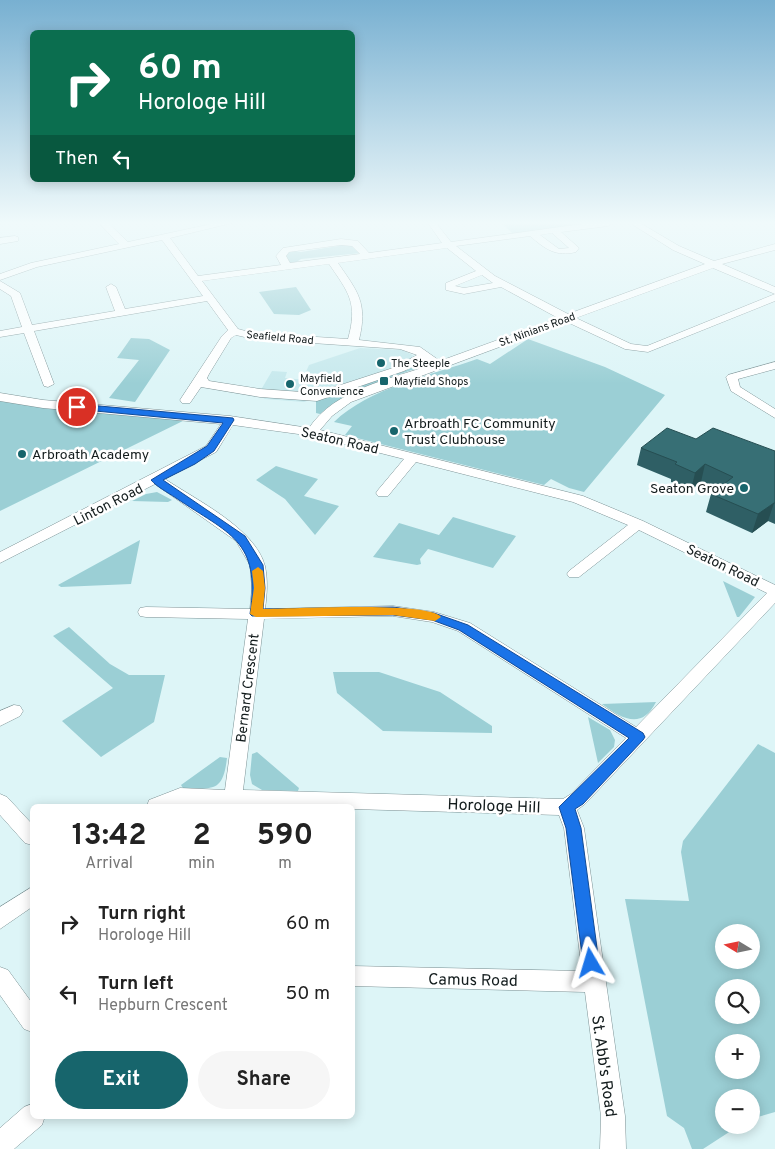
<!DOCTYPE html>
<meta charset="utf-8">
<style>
:root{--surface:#fff;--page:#f6f6f6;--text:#222;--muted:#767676;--accent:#17656c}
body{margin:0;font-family:Overpass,sans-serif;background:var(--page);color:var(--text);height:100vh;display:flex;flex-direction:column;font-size:19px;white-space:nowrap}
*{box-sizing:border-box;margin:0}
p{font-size:16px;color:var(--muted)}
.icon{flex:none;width:28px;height:28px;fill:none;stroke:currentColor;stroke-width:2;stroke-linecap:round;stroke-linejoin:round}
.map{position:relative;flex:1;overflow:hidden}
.sheet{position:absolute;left:30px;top:804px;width:325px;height:315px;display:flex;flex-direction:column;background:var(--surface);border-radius:8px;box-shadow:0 2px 12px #0003}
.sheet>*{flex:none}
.banner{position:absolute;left:30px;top:30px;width:325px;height:152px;border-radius:8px;box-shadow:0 2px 12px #0003;background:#0b6e4f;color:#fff;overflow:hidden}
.needle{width:32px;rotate:280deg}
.buttons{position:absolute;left:715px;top:924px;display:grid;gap:10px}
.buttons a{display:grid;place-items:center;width:45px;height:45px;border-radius:50%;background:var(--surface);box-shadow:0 2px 12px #0003;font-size:25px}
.pin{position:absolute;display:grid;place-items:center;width:42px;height:42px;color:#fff;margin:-21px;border:2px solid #fff;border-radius:50%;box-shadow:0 1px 5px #0007}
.me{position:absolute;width:55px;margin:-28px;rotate:353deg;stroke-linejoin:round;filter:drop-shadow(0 0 4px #0008)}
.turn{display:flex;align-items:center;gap:18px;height:105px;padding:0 25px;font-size:22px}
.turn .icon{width:65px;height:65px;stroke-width:2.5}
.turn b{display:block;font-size:35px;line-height:42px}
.then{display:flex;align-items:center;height:48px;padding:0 25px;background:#0003;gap:10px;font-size:19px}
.eta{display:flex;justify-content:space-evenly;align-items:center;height:85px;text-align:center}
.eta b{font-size:30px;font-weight:700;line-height:35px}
.button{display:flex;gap:10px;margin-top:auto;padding:10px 25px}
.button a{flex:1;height:58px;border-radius:30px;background:var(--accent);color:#fff;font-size:20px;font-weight:700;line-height:58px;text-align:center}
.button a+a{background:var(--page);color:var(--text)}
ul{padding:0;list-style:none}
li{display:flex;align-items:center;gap:15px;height:70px;padding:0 25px}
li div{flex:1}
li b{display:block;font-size:19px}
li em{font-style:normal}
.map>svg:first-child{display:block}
.built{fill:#c7e9ed}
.green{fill:#9bcfd5;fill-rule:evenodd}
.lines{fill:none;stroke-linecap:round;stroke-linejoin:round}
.minor-casing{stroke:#7c9295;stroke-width:1}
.minor{fill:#fff;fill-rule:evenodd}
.wall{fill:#2f5f65}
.shaded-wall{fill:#264e52}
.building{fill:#376f75;stroke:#264e52}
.route{fill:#1a73e8;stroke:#114b97}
.slow{fill:#f59e0b}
.poi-dot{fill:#17656c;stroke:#fff;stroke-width:2}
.labels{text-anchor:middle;stroke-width:5;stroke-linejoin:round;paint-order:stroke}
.far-street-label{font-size:11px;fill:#131c1d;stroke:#fff}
.far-poi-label{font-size:11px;fill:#131c1d;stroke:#fff;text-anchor:start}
.poi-label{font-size:14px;fill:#131c1d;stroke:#fff;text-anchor:start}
.street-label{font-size:14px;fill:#131c1d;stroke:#fff}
.near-street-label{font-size:16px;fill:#131c1d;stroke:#fff}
</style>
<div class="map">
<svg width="775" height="1149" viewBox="0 0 775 1149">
<rect width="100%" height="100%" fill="#ddf5f7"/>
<path class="built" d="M360,348L403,350L423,361L304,402L265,399L258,395L272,371L287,372L285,378L306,380L310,378L305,374L309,365Z"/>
<path class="green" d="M502,223H570L573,225L513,234Z
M341,244L353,245L361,253L301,259L295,263H288L283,253L290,250L301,252L338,246Z
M296,287L311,310L299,315L274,314L259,292Z
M131,338L149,339L170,350L135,402L109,398L139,360L117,358Z
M528,339L605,367L665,395L584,492L569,488L551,479L544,485L345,435L352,426L334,422C369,388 432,375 477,359L490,364Z
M422,361L429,364C391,378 351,388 320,414L316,413V400C352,392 387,374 422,361Z
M0,397L191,417L0,511Z
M276,466L318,479L304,496L339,506L315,535L285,499L256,480Z
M157,492L172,500L168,502L132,501L146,494Z
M453,517L516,536L493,568L428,549L420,559L421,564L417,565L373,557L399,523L439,535Z
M140,540L131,584L61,587L58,585Z
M723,581L755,597L739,617H737Z
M69,627L110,664L129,675H165L154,722L101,757L62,721L113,688L53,636Z
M333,672H379L440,692L492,726V733L383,731L337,693Z
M656,702C642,730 622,719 602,704Z
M588,717L610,730L615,740L614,747L598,763Z
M758,744L775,753V1112L751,1119V1098H724V1125H740L703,1149H692L684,1128L667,1116L625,899L689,901L681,852L683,841ZM724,932H751V960H724ZM724,988H751V1015H724ZM724,1042H751V1070H724Z
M257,752L299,788L298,791L262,790L252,784L250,775L252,754Z
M220,757L227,758C223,792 214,789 183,788L181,785Z"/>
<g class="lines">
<defs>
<path id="minor" d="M99,223H108L128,242L216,223H232L170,238L198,276L281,265L276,256L283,248L341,239L358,241L369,253L442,243L428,223H436L451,242L589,223H612L608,226L561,232L579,248L576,252C556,257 545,249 530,236L456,246L495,276L568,314L705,264L673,250L630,223H640L679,246L714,261L775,244V250L722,264L775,287V301L648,352L625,349L567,322L351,402L332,416L320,430L583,496L643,521L775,585V603L585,804L577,810L584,828L625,1116L626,1149H600L601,1116L585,992L352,986V966L582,971L564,828L559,815L352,809V806L181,804L175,806H147L149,800L180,788L225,790L248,619L146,617L140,616L138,612L140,608L146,607L250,609L252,588L250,565L236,541L155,484L0,563V552L206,446L221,424L43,408L0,401V393L43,400L230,416L309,428C335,389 389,380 430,365L424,360L404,371L317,401L260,397L201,387L190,403H182L180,400L222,336L228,330L207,301L34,331L54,384L48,387L44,386L24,333L0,337V331L22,327L11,296L0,289V281L20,293L32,325L115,311L106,287L111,284L116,287L125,309L203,296L162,240L37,267L0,280V274L31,263L119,244ZM552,233L569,248L559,249L540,235ZM341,245L352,246L360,254L290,263L286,256L289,252ZM447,248L476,271L446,283V290L464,294L501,287L558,318L440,361L420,347L359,340C368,303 358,292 338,263ZM329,264C349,293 358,303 348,339L253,333L238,329L202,281ZM713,268L775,294L647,346L631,344L576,318ZM482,275L493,283L464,288L455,286ZM236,335L253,339L400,349L417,355L396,367L316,393L260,389L209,381L207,378L209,374L231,338ZM233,425L313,436L404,459L378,490L376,493L378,496H388L416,462L573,502L628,525L569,571L567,574L569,577H579L639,530L767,593L636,727L470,623L434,612L393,606L265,609C267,594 268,581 265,566C255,528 196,500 165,479L216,452ZM393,616L432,622L458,631L626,738L571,794L563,799L243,790L264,619Z
M15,236L18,237V241L0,244V238Z
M775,362V369L738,379L740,387L775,409V418L731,391L726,377L728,375Z
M14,705L20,706L23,711L20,716L0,726V711Z
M0,794L7,797L32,824V845L25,843L0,815Z
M32,887V907L0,929V907Z
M0,967L8,970L32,1003V1032L24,1029L0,995Z
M32,1104V1116H45L42,1125L14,1149H0V1128L24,1107Z"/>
</defs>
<use href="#minor" class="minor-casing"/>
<use href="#minor" class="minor"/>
</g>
<path class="wall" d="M696,439L775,451V524L768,521L752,533L706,512L711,494L716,489L701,482L691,490L671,482V479L637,465L641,448Z"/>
<path class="shaded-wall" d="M705,464L701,482L691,490L695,473Z
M774,503L768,521L752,533L758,514Z"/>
<path class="building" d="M667,428L696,439L713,428L775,451V503H774L758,514L711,494L733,477L705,464L695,473L675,464L677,462L641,448Z"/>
<linearGradient id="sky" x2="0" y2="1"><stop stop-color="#78b0d1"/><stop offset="0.58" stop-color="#f0fafb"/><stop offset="1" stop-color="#f0fafb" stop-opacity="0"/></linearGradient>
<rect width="775" height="384" fill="url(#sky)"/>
<path class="route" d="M77,404L233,418L234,420L214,451L195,464L163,480L245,536L263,565L265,588L263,609L393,607L434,613L468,625L643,733L645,737L643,740L583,804L575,809L581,828L599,963L597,969L591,971L585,969L583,963L566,828L559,807L629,738L459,630L432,620L393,615L252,616L250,614C261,540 229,534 176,498C167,492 157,487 151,480L207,446L223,423L74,409L72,407Z"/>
<path class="slow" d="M258,567L263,571L265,588L263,609C289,609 429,601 441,617L435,621L393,615L256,617L250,614L254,588L252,571Z"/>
<g class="poi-dot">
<circle cx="381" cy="363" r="5"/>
<rect x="379" y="376" width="10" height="10" rx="2.5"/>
<circle cx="290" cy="384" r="5"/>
<circle cx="394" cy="431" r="5"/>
<circle cx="22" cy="454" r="5"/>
<circle cx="744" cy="488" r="5"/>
</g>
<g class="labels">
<g class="far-street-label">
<text transform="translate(537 329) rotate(-20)" y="4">St. Ninians Road</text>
<text transform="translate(280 337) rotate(5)" y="4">Seafield Road</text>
</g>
<g class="far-poi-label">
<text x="391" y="367">The Steeple</text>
<text x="300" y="382">Mayfield<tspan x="300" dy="13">Convenience</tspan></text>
<text x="394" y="385">Mayfield Shops</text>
</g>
<g class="poi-label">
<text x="404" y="428">Arbroath FC Community<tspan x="404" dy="16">Trust Clubhouse</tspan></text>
<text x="32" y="459">Arbroath Academy</text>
<text x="734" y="493" text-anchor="end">Seaton Grove</text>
</g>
<g class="street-label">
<text transform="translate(340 440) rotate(13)" y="5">Seaton Road</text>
<text transform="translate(108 504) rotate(-27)" y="5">Linton Road</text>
<text transform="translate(723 565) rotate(26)" y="5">Seaton Road</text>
<text transform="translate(247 688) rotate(-83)" y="5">Bernard Crescent</text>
</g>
<g class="near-street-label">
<text transform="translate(494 805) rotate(2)" y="6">Horologe Hill</text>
<text transform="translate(473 979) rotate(1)" y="6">Camus Road</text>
<text transform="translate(605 1066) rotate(82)" y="6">St. Abb's Road</text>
</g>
</g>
</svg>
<div class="buttons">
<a><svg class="needle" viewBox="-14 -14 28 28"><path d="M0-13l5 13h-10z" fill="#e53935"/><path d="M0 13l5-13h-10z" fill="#767676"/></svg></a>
<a><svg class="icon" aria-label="search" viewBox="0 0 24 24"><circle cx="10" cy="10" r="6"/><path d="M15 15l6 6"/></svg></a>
<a>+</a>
<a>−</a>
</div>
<div class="pin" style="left:77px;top:407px;background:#d93025"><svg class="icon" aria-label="arrive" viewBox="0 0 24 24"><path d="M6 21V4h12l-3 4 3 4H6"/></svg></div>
<svg class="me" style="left:591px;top:963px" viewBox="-20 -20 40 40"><path d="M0-17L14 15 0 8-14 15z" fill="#1a73e8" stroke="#fff" stroke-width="4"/></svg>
<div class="banner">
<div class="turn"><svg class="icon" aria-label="right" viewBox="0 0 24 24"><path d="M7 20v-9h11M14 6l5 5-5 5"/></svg><div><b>60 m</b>Horologe Hill</div></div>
<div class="then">Then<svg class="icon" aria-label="left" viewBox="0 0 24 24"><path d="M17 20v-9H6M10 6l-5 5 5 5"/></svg></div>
</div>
<section class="sheet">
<div class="eta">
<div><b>13:42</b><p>Arrival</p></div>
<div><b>2</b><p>min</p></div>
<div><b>590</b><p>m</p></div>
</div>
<ul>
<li><svg class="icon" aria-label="right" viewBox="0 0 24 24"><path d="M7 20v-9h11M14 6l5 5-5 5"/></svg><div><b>Turn right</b><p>Horologe Hill</p></div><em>60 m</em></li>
<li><svg class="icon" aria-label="left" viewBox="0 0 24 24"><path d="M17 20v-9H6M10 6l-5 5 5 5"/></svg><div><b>Turn left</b><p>Hepburn Crescent</p></div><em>50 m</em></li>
</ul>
<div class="button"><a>Exit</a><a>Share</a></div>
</section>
</div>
